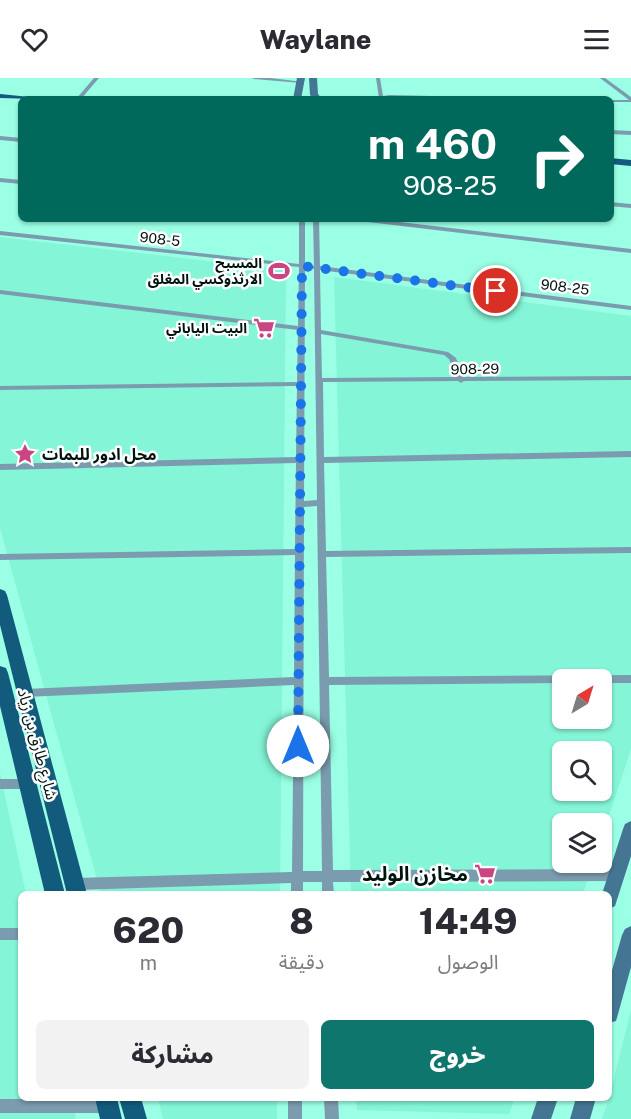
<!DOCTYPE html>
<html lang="ar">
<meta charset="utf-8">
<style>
:root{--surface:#fff;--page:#f2f2f3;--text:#2b2b33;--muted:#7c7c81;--accent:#0f766e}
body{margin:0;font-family:"Public Sans","Noto Sans Arabic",sans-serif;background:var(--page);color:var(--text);direction:rtl;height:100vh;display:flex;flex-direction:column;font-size:22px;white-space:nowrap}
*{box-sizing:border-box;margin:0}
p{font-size:20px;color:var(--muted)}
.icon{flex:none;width:33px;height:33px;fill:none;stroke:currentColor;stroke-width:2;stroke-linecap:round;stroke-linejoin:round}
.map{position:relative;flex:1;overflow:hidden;direction:ltr}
.drawer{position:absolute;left:18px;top:813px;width:594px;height:210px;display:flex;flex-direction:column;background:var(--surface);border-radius:9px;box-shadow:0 2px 4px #0004;direction:rtl}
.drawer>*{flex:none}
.guide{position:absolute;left:18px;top:18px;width:596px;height:126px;border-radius:9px;box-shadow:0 2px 4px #0004;direction:rtl;background:#00695c;color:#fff;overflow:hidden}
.needle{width:39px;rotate:38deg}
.tools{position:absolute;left:552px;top:591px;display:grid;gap:12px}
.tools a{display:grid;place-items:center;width:60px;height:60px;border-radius:9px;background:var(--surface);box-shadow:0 2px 4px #0004;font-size:30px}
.pin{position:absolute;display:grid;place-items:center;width:51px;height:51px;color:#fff;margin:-26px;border:3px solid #fff;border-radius:50%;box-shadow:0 2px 6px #0007}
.me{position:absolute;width:66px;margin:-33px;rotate:0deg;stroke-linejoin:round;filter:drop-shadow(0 0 4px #0008)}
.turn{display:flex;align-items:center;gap:21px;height:126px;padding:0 18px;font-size:27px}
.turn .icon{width:78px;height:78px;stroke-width:2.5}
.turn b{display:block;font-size:42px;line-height:51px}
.eta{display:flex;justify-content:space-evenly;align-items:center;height:102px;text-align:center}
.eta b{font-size:36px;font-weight:800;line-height:42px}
.cta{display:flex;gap:12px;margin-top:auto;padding:12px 18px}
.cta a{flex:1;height:69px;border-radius:9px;background:var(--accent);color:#fff;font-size:24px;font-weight:800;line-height:69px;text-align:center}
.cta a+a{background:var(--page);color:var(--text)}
header{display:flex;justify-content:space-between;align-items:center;height:78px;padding:0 18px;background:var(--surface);font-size:27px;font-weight:800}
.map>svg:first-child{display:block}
.built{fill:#84f5d7;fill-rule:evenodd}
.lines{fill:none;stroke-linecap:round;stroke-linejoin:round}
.street{fill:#7b9caf;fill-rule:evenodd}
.secondary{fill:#447693;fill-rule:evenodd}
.primary{fill:#125b7d;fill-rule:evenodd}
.route{stroke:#1a73e8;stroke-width:10;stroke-dasharray:0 18}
.labels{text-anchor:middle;stroke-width:5;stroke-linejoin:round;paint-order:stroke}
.far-street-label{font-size:14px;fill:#00130e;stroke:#fff}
.far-poi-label{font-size:14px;font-weight:bold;fill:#00130e;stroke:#fff;text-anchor:end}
.poi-label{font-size:16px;font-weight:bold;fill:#00130e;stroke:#fff;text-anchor:start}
.street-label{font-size:16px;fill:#00130e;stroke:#fff}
.near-poi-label{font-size:20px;font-weight:bold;fill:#00130e;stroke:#fff;text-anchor:end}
</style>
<header><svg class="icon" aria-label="menu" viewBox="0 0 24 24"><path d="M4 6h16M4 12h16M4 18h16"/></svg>Waylane<svg class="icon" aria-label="heart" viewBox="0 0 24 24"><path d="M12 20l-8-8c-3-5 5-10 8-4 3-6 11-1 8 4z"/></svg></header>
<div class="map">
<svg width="631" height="1041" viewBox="0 0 631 1041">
<rect width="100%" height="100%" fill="#9affe4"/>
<path class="built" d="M0,159L286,192L280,816H101L0,450Z
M334,199L631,238V671L602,759V746H562V784L593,785L583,816H351ZM562,602H602V640H562ZM562,674H602V712H562Z
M0,695L26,816H21V1020H71L76,1041H0Z
M631,932V1041H602L609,1020Z
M158,1020H277V1041H163Z
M356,1020H515L509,1036L357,1032Z"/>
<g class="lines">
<path class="street" d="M94,0H99L81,21H76Z
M252,0H271L303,4L301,5L254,1Z
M376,0H380L383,18L390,17L511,20L513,21L390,19L378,21L379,20Z
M600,0H605L631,19V24H610V22H629Z
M610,52L631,53V57L610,56Z
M0,58L21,60V64L0,62Z
M0,100L21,102V106L0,104Z
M610,124L631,126V130L610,128Z
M299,141H305V186L314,188L313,141H319L320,188L631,228V232L320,192L321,252L448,274L456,280L463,299L631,298V302L464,303L461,305L458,303L323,304L324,379L631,373V379L324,385L326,473L631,469V475L326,479L329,599L631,597V605H602V602H562V605L329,607L333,792L617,791L621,793L623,797L621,801L617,803L333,804L334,816H322V804H303V816H291V805L75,812L71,810L69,806L71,802L75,800L292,794L294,607L25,619L22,618L20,615L22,612L25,611L294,599L295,477L0,482V476L295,471L296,385L0,392V386L296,379L297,308L0,312V308L297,304L298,252L0,216V212L298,248L299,189L0,157V153L299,186ZM305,190L314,191L317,422L304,423ZM321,256L444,277L449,281L456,299L322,300ZM317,428L322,793H303L304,429Z
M356,141H374L631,171V175L359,143Z
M0,701H28L32,703L33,706L32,709L28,711H0Z
M0,850H21V862H0Z
M288,1020H302V1041H288Z
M324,1020H338L339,1041H325Z
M0,1021H108L113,1023L115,1028L113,1033L108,1035H0Z"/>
<path class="secondary" d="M297,0H305L301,21H293Z
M309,0H317L318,16L322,21H314L310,17Z
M631,743V778L615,828L609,831V816H602L623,751L625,746Z
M631,848V889L618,936L616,943L609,945V903L622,857L625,851Z
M538,1020H558L551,1041H531Z
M576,1020H596L590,1041H570Z"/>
<path class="primary" d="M0,16L30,19L34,21L0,20Z
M610,80L631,82V88L610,86Z
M0,511L5,513L7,517L87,816H67L0,547Z
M0,588L6,590L8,595L65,816H45L0,628Z
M95,1020H117L122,1041H100Z
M119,1020H141L147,1041H125Z"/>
</g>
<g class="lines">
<path class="route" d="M298,668L302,188L496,213"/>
</g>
<defs>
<symbol id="stadium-bare" viewBox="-9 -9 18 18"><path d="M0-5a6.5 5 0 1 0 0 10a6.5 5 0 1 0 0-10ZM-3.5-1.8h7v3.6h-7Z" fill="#cb4484" stroke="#fff" stroke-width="2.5" paint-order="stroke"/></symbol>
<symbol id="supermarket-bare" viewBox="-9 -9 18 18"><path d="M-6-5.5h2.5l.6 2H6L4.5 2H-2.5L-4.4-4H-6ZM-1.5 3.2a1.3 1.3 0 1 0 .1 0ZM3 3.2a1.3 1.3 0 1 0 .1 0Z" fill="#cb4484" stroke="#fff" stroke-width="2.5" paint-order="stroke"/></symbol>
<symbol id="sight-bare" viewBox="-9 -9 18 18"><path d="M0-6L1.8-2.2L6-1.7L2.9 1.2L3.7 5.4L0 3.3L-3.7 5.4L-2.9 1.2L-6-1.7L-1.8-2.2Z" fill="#cb4484" stroke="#fff" stroke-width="2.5" paint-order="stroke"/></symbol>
</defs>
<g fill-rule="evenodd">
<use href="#stadium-bare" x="264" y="178" width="30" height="30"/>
<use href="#supermarket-bare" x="249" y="235" width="30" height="30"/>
<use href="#sight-bare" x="10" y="361" width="30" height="30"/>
<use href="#supermarket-bare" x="470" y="781" width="30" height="30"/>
</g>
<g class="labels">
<g class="far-street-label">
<text transform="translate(160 161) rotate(6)" y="5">908-5</text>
<text transform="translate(565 209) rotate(7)" y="5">908-25</text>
<text transform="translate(475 291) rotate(-1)" y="5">908-29</text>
</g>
<g class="far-poi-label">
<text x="262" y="190">المسبح<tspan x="262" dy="16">الارثذوكسي المغلق</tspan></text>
<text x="247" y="255">البيت الياباني</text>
</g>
<g class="poi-label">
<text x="42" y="382">محل ادور للبمات</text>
</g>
<g class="street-label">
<text transform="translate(38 666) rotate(75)" y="6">شارع طارق بن زياد</text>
</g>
<g class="near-poi-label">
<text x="468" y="803">مخازن الوليد</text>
</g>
</g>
</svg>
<div class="tools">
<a><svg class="needle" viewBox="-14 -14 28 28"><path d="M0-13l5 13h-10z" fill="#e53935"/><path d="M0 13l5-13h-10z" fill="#7c7c81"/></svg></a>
<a><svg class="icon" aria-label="search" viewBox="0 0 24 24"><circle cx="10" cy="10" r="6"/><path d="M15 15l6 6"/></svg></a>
<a><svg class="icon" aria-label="layers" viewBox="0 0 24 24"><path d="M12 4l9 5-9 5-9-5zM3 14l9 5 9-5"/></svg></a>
</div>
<div class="pin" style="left:496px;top:213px;background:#d93025"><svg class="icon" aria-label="arrive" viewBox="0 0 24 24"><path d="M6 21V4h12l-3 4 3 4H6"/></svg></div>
<svg class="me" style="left:298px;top:668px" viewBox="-20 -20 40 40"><circle r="19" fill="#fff"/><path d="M0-13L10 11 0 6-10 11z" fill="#1a73e8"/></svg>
<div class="guide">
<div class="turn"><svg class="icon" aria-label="right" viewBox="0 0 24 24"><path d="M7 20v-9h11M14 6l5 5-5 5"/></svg><div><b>460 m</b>908-25</div></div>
</div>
<section class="drawer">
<div class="eta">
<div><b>14:49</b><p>الوصول</p></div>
<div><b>8</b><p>دقيقة</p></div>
<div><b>620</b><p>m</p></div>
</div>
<div class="cta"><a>خروج</a><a>مشاركة</a></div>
</section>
</div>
